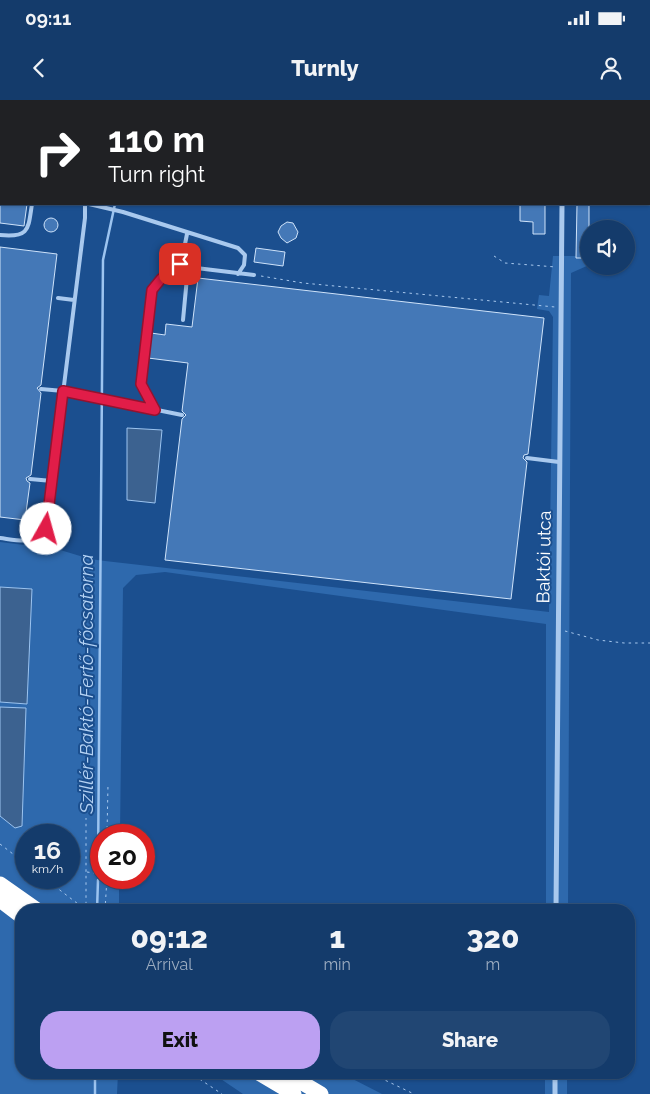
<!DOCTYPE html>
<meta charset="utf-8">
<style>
:root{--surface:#143b6b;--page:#214673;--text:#f1f3f6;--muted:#9dadc1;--line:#33557e;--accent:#bca0f2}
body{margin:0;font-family:Raleway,sans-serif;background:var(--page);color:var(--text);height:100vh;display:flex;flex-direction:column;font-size:19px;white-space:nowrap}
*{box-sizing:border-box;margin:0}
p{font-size:16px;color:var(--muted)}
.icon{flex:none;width:28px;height:28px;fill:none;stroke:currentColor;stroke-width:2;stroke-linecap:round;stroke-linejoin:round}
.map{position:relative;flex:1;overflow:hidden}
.sheet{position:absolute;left:15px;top:804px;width:620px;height:175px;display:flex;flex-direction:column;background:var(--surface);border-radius:20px;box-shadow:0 1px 4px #0004,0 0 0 1px var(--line)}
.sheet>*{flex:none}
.hud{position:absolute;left:0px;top:0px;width:650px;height:105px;box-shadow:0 1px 4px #0004,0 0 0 1px var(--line);background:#202124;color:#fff;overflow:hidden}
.fabs{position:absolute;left:580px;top:120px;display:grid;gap:10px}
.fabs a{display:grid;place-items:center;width:55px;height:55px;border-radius:50%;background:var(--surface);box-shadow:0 1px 4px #0004,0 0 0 1px var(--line);font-size:25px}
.speed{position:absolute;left:15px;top:724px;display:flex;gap:10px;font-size:25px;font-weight:700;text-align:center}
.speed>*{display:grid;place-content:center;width:65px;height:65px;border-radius:50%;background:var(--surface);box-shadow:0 1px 4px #0004,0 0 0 1px var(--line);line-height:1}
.speed small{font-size:12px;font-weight:400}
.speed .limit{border:8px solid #d22;background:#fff;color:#111}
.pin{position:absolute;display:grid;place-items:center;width:42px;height:42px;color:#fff;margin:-21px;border-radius:10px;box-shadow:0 2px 8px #0006}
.me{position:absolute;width:55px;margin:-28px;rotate:7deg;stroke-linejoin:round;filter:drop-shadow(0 0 4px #0008)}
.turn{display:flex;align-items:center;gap:18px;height:105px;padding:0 25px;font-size:22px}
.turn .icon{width:65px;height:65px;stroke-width:2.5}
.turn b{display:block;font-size:35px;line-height:42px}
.eta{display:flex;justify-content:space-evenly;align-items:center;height:85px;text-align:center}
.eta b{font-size:30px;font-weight:800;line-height:35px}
.primary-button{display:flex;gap:10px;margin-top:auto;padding:10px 25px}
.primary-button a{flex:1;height:58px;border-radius:20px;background:var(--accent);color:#111;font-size:20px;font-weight:800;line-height:58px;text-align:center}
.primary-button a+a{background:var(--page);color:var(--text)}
.status{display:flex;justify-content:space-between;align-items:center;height:35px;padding:0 25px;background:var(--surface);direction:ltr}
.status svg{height:14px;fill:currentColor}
header{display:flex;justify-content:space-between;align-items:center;height:65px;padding:0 25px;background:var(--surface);font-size:22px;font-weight:800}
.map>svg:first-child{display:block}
.green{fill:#2e69ad;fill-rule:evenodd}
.water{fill:#3c6290;stroke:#9cc4f0}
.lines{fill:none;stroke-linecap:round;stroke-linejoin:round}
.stream{stroke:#9cc4f0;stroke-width:2.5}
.building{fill:#4478b7;stroke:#cfe3fa}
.path{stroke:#a9c9ee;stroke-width:1;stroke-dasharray:2.5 4;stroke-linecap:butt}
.service{stroke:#a9c9ee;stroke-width:4}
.minor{stroke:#a9c9ee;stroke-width:5}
.motorway{stroke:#fff;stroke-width:15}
.route-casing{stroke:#92132f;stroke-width:12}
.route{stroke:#e11d48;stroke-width:9}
.labels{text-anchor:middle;stroke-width:4;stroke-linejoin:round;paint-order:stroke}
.street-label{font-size:18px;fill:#fff;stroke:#1b4f8f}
.water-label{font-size:19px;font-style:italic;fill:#b5d3f5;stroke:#1b4f8f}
</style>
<div class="status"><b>09:11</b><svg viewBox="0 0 49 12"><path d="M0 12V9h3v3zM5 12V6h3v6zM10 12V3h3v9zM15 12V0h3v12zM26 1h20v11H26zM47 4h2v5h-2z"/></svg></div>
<header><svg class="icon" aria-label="back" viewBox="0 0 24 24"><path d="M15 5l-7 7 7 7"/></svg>Turnly<svg class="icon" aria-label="person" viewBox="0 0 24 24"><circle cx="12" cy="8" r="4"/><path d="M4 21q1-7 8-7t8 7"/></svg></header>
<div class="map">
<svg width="650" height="994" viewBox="0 0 650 994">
<rect width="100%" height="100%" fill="#1b4f8f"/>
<path class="green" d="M553,156H589V165L571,173L568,810H546V524L165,472L136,475L123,488L120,735H101V778H119V810H21V972L118,973L117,994H0V716L15,728L26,609L0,607V602L27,604L31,489L0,487V442L57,449L90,459L105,461L549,512L553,217L549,211L537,209L539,195L549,196ZM26,735H69V778H26Z
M212,973H341L382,994H243Z
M545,973H567V994H545Z"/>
<path class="water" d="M127,328L162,330L155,403L127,400Z
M0,487L32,489L27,604L0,602Z
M0,607L26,608L22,726L15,728L0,716Z"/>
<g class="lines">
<path class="stream" d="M140,1V0
M98,766L103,160L115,104
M97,810L98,780
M95,994V972"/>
</g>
<path class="building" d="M0,104H27L24,126L0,123Z
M520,104H545V134H533V122L520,121Z
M577,104H589V135H586V150H589V158H576Z
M44 125a7 7 0 1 1 14 0a7 7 0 1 1-14 0Z
M287,122L293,123L298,132L296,138L287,143L281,138L278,132L281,126Z
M0,147L57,154L41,285L37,288L41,293L31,375L26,378L27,381L30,383L25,420L0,417Z
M256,148L285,152L283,166L254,162Z
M198,178L544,218L528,354L524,355L523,358L527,362L511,499L165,460L182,319L186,315L182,311L188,263L148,258L150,237L151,233L165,235L166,224L192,227Z"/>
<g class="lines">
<path class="path" d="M202,0V1
M235,0L236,1
M494,156L505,163L556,167
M261,176L303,183L555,207
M565,531L598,540L624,543H650
M107,735L108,684
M0,744L26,764
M87,772L101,774
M44,778L86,810V718
M105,810L107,778
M189,972L222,994
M368,972L414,994"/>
<path class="service" d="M10,0L13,1
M0,88H1
M89,104L123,112L238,148L245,155L244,165L238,174
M187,134L181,164L188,167
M0,135C30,138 28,129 32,104
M58,198L74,200
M183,220L188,167L254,175
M41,289L63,291L182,315
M155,310L141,284L152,190L161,179L181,164
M527,358L559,362
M30,379L52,381
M0,438C16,440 37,446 46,429L85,118V104"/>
<path class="minor" d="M563,1V0
M649,51H650
M556,810L562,104
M555,994V972"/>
<path class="motorway" d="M0,784L37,810
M0,800L21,816
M257,972L294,994
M284,972L321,994"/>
</g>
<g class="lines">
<defs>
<path id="route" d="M46,429L63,291L155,310L141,284L152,190L161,179L180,164"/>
</defs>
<use href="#route" class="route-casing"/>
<use href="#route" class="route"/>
</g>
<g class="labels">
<g class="street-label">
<text transform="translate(544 457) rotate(-89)" y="6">Baktói utca</text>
</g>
<g class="water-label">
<text transform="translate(86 584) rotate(-90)" y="7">Szillér-Baktó-Fertő-főcsatorna</text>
</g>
</g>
</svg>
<div class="fabs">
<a><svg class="icon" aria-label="sound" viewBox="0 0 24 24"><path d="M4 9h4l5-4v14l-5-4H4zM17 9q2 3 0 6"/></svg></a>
</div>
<div class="speed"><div>16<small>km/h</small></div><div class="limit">20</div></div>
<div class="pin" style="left:180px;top:164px;background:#d93025"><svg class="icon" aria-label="arrive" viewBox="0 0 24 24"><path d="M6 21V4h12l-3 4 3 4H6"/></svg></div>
<svg class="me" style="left:46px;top:429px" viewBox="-20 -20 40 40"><circle r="19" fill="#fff"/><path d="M0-13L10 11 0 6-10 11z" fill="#e11d48"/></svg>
<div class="hud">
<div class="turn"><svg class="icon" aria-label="right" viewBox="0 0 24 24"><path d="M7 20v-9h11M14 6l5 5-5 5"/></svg><div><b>110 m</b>Turn right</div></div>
</div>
<section class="sheet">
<div class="eta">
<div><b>09:12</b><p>Arrival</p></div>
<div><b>1</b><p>min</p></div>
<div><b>320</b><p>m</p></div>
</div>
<div class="primary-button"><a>Exit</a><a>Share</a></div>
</section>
</div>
